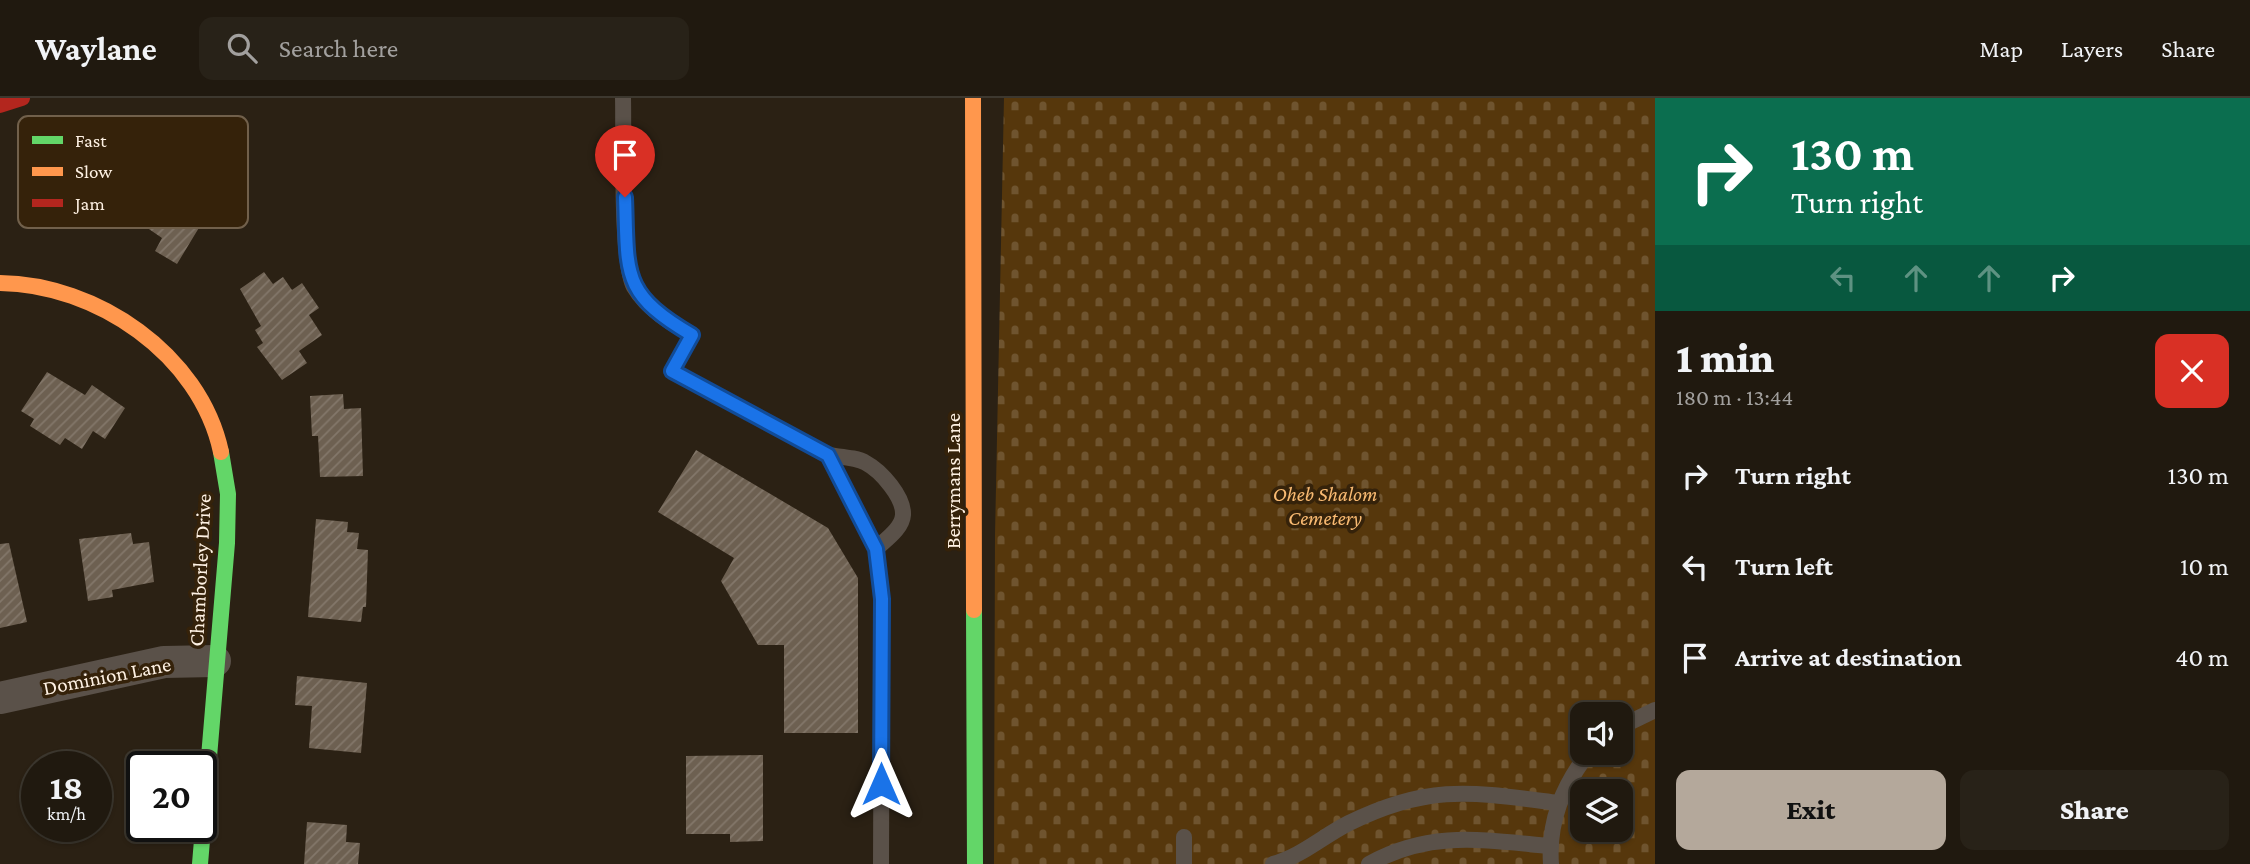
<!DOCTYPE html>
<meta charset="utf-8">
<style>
:root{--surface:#20190f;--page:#282218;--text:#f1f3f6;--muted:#a2a09e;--line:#3d382f;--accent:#b4a89b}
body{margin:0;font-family:"Crimson Pro",serif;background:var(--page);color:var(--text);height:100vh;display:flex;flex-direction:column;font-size:26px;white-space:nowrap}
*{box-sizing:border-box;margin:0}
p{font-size:23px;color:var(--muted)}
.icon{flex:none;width:38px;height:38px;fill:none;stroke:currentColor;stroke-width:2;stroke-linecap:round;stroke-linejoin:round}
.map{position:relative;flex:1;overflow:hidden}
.details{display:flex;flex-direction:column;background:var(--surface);width:595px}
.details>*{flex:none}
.guide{background:#0b6e4f;color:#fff;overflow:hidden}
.tools{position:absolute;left:1570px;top:604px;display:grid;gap:14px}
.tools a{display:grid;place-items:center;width:63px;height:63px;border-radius:14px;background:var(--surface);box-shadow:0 2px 5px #0004,0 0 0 2px var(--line);font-size:35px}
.speed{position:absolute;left:21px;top:653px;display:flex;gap:14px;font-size:35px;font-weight:700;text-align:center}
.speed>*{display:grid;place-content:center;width:91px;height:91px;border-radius:50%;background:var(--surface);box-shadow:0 2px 5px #0004,0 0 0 2px var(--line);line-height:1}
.speed small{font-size:18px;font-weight:400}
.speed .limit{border:4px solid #111;border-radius:10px;background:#fff;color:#111}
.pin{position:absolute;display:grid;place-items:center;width:60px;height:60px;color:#fff;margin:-72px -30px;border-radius:50% 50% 50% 0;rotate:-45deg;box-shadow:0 0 7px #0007}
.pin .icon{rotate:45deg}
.me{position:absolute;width:77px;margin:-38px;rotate:0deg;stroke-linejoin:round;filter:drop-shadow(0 0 5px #0008)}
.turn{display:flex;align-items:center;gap:24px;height:147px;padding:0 21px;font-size:32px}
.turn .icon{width:91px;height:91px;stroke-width:2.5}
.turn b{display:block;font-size:49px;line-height:60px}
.lanes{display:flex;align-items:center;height:66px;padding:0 21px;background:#0003;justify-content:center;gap:35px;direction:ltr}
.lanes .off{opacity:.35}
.round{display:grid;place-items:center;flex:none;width:74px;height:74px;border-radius:14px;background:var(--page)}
.summary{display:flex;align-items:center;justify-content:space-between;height:119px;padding:0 21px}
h1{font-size:42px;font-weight:800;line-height:52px}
.primary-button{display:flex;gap:14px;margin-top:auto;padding:14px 21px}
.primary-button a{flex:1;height:80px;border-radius:14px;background:var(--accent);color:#111;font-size:28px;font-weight:800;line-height:80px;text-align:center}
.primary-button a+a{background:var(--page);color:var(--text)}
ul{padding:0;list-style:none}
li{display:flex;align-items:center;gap:21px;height:91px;padding:0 21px}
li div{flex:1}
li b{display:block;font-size:26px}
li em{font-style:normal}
header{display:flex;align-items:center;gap:42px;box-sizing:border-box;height:98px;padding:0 35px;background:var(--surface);border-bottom:2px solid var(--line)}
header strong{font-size:33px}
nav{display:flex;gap:38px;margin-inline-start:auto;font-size:24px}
.search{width:490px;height:63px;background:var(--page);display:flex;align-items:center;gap:18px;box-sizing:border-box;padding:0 24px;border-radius:14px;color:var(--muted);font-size:26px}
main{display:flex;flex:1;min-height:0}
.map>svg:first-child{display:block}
.cemetery{fill:url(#cemetery-stones);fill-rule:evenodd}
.building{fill:url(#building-hatch)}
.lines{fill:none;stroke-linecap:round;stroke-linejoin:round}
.lane{stroke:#5a5149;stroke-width:16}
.street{stroke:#5a5149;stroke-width:32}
.fast{stroke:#63d668;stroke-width:16}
.slow{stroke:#ff974d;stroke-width:16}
.jam{stroke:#b3261e;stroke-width:16}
.route-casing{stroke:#114b97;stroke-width:18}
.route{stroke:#1a73e8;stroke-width:12}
.labels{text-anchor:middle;stroke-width:7;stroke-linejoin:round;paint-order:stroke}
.street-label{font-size:21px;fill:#fef1e3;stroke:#35220a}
.park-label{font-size:21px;font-style:italic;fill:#f9ba72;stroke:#35220a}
.key{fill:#35220a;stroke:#71604b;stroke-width:2}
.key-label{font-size:19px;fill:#fef1e3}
</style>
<header>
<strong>Waylane</strong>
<div class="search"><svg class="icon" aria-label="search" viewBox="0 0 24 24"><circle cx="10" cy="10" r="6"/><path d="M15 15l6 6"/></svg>Search here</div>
<nav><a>Map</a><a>Layers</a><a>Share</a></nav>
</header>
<main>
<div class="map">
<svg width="1655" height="766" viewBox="0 0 1655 766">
<defs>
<pattern id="cemetery-stones" width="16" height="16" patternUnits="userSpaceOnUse" patternTransform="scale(1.75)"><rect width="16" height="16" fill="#56370c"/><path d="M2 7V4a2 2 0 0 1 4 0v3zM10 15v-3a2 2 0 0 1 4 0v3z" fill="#6f542f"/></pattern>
<pattern id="building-hatch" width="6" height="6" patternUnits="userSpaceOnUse" patternTransform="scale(1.75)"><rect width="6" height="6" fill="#6d6051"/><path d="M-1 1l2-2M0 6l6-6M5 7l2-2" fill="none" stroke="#83776a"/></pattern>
</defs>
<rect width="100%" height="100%" fill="#2b2114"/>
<path class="cemetery" d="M1004,0H1655V766H994L995,438ZM1582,616H1620V654H1582ZM1582,693H1620V732H1582Z"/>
<path class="building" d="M169,79L214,105L177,166L155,153L162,140L127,116L148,81L162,90Z
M264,174L273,186L283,179L292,192L302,185L319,210L309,217L322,237L299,253L307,265L282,282L257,249L263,245L255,232L261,228L240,191Z
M47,274L85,297L92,287L125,310L105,341L93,333L82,351L65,340L60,347L30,328L34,321L21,313Z
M343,296L344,311L361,310L363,378L320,379L318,338H312L310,298Z
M696,352L828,430L858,480V635H784V547H758L721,483L734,460L658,414Z
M316,421L348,424L347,434L359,435L357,451L368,452L366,509H363L361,524L308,519Z
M131,435L133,446L149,444L154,484L112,492L113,499L88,503L79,441Z
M9,445L27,524L0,530V446Z
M297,578L367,585L361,655L309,650L312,608L295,607Z
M763,657V743L730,744V736H686V658Z
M307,724L347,727L346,744L360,745L358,766H304Z"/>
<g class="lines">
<path class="lane" d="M623,0C624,37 620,163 634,189C647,211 671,225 692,237L672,273L828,357L876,451L882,501L881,766
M828,357C840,359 856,359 866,365C881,373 904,399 903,417C902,431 885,442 876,451
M1620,629L1655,612
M1184,766V739
M1273,766C1302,758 1323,738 1349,725C1430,685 1473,694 1558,705
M1369,766C1430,732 1483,742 1550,748
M1551,766C1548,723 1563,688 1589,654"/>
<path class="street" d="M0,600L164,564L215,563"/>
<path class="fast" d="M974,512L975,766
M200,766L227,445L228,396L221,354"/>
<path class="slow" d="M973,0L974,512
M0,185C96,186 200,256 221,354"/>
<path class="jam" d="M0,7L22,0"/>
</g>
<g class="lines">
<defs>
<path id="route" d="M625,99C628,175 620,195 692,237L672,273L828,357L876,451L882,501L881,686"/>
</defs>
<use href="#route" class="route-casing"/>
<use href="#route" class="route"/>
</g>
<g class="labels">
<g class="street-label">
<text transform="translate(953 383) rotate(-90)" y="7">Berrymans Lane</text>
<text transform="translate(200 472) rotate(-87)" y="7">Chamborley Drive</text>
<text transform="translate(107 578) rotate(-11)" y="7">Dominion Lane</text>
</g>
<g class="park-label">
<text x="1325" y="403">Oheb Shalom<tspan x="1325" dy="24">Cemetery</tspan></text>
</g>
</g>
<rect x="18" y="18" width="230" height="112" rx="10" class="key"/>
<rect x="32" y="38" width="31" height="8" fill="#63d668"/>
<rect x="32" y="69" width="31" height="9" fill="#ff974d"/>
<rect x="32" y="101" width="31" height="8" fill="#b3261e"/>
<g class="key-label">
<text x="75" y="49">Fast</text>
<text x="75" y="80">Slow</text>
<text x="75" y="112">Jam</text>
</g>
</svg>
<div class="tools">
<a><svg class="icon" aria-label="sound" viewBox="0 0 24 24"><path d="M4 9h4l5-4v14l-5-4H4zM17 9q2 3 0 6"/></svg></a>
<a><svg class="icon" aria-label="layers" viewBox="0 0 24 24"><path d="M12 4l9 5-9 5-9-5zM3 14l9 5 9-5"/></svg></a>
</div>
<div class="speed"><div>18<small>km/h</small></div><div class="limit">20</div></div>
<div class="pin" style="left:625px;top:99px;background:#d93025"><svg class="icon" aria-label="arrive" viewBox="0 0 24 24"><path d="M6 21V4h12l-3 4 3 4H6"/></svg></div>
<svg class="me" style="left:881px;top:686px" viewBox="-20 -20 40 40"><path d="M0-17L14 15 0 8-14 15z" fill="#1a73e8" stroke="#fff" stroke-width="4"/></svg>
</div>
<section class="details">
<div class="guide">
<div class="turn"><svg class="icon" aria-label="right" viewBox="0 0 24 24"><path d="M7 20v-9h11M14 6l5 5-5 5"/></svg><div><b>130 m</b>Turn right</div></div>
<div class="lanes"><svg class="icon off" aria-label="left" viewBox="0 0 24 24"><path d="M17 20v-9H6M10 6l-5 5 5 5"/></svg><svg class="icon off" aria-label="ahead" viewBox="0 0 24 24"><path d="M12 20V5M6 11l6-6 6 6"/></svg><svg class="icon off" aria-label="ahead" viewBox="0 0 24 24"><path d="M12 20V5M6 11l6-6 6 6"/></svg><svg class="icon" aria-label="right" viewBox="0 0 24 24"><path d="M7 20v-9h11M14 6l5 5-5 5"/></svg></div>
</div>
<div class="summary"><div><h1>1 min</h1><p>180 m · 13:44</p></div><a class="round" style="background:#d93025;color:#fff"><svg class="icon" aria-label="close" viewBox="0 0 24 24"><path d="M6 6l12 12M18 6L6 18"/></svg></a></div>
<ul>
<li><svg class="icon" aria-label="right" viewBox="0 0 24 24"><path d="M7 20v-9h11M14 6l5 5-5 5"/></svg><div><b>Turn right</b></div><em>130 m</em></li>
<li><svg class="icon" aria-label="left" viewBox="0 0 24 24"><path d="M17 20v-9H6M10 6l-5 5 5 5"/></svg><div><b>Turn left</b></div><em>10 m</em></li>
<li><svg class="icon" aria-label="arrive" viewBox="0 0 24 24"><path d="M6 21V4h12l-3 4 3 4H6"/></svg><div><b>Arrive at destination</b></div><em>40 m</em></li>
</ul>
<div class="primary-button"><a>Exit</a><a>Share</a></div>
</section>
</main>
